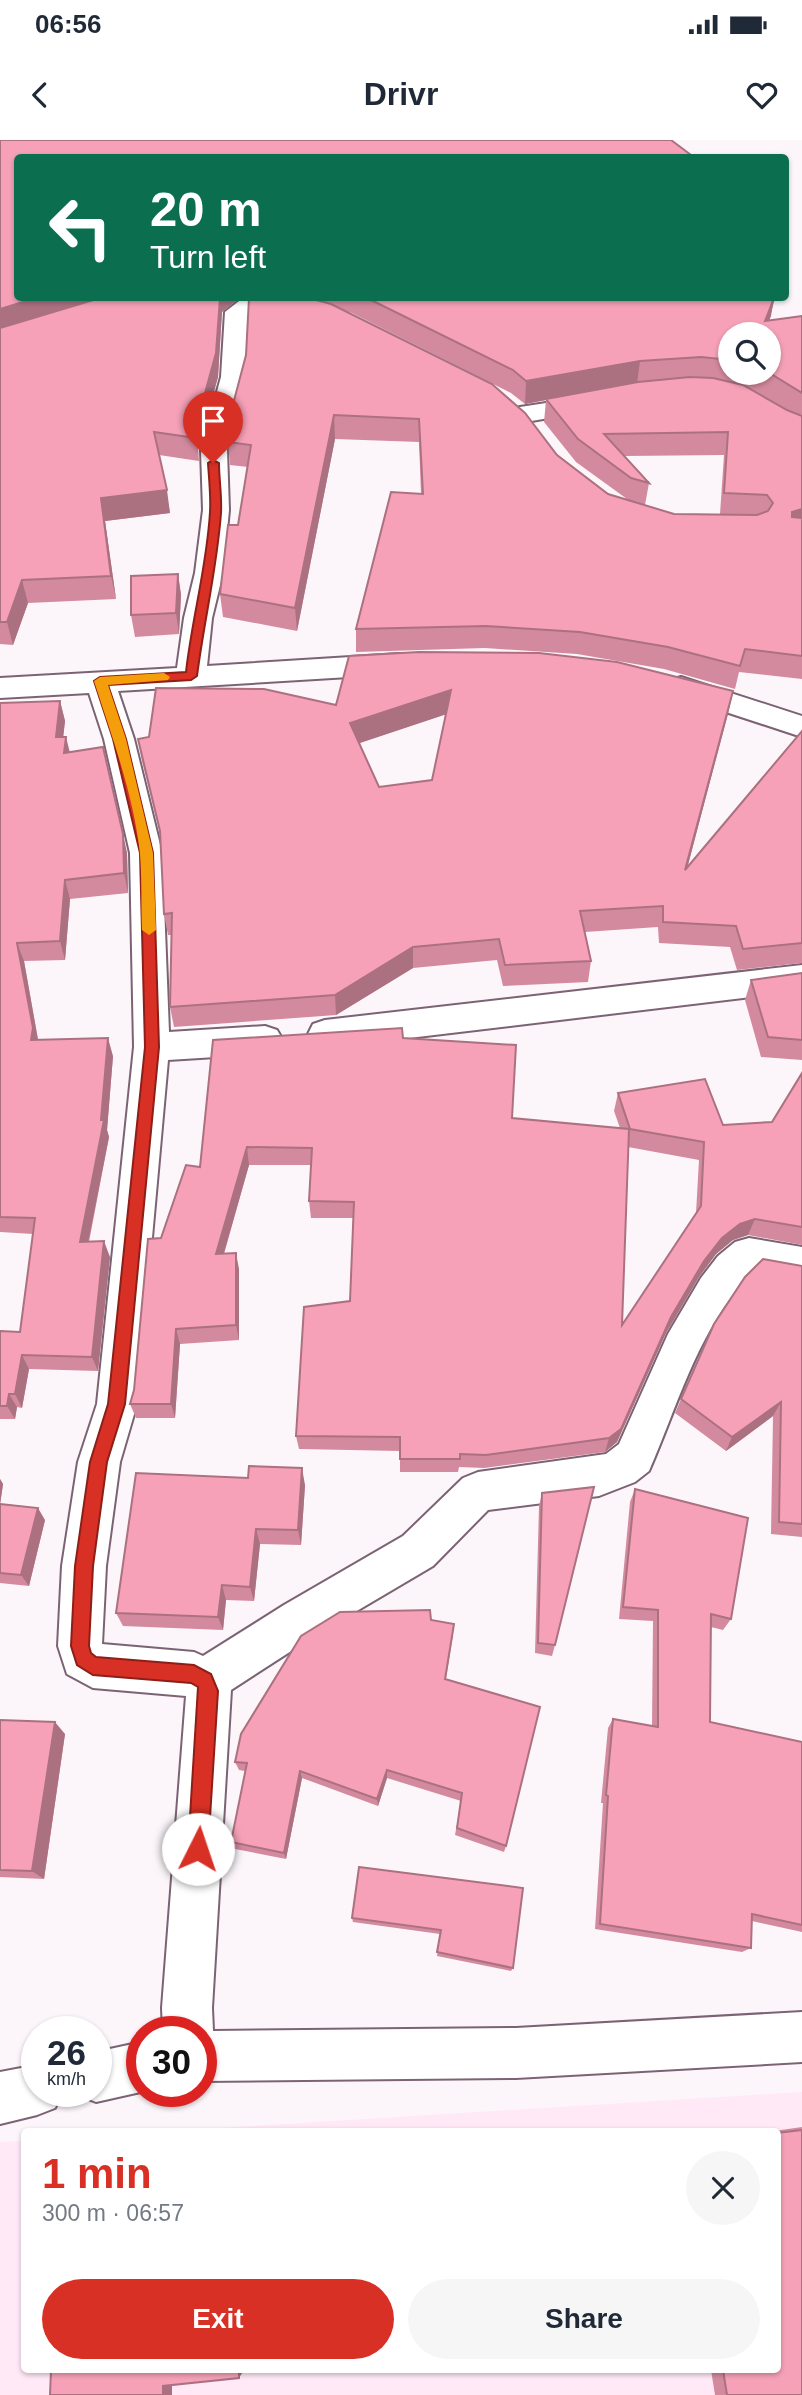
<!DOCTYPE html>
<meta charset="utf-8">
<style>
:root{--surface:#fff;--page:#f6f6f7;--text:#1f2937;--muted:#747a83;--accent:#d93025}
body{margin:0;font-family:Arial,sans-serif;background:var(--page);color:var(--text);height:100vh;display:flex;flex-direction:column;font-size:26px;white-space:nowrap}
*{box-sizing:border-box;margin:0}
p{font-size:23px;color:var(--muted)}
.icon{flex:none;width:38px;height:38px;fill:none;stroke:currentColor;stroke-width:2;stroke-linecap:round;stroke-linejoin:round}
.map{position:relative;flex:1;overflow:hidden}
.sheet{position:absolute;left:21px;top:1988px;width:760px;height:245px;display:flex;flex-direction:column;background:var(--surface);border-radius:7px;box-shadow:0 2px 5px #0004}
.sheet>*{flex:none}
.guide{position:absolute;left:14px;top:14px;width:775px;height:147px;border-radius:7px;box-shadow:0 2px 5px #0004;background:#0b6e4f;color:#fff;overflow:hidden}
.controls{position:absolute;left:718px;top:182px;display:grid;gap:14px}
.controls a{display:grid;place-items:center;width:63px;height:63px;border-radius:50%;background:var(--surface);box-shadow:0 2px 5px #0004;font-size:35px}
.speed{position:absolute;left:21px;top:1876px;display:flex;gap:14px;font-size:35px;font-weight:700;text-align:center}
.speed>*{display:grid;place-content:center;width:91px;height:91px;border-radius:50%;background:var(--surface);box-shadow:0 2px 5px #0004;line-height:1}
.speed small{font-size:18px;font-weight:400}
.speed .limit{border:10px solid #d22;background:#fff;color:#111}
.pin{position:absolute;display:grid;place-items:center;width:60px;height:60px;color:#fff;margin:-72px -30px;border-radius:50% 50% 50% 0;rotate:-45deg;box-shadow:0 0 7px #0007}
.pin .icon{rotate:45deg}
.me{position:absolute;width:77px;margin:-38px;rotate:4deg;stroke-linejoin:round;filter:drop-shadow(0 0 5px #0008)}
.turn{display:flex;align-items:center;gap:24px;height:147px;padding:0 21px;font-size:32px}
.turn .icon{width:91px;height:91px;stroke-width:2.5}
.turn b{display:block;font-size:49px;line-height:60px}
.round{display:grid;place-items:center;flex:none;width:74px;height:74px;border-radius:37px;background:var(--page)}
.head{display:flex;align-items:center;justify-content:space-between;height:119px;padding:0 21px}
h1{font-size:42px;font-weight:800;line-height:52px;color:var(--accent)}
.primary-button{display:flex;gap:14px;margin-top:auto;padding:14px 21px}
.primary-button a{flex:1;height:80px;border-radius:42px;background:var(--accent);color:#fff;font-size:28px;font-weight:800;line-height:80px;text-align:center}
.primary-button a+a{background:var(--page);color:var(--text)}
.status{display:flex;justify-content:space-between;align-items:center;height:49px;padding:0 35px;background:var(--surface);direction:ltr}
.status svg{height:19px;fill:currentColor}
header{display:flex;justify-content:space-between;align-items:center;height:91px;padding:0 21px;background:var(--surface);font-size:32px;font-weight:800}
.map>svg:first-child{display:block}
.built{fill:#ffe9f7}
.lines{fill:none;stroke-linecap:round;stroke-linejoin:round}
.minor-casing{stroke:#7c6374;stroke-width:4}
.minor{fill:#fff;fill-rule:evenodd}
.wall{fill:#d48a9e;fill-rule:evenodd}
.shaded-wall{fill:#ac7181}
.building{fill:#f6a1b8;stroke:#ac7181;stroke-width:2;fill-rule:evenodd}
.route{fill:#d93025;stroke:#8d1f18;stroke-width:2}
.slow{fill:#f59e0b}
</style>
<div class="status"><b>06:56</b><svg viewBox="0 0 49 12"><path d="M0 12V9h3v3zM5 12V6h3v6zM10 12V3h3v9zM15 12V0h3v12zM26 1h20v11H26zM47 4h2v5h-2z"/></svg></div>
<header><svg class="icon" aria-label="back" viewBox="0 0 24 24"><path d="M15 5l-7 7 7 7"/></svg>Drivr<svg class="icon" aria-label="heart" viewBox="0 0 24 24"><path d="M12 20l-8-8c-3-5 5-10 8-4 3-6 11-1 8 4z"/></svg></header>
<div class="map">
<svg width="802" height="2255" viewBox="0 0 802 2255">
<rect width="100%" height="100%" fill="#fcf6fa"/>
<path class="built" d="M802,1952V2255H0V2002L24,2001V2230H777V1992L173,1991Z"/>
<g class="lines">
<defs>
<path id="minor" d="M243,158H271L249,175L245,237L227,310L229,370L223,433L212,478L207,526L399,514L409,517L414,524L409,531L399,534L118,551L134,599L162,713L169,892L265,886L277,890L283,900L277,910L265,914L168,920L137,1264L120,1322L106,1426L102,1504L194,1512L203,1516L284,1465L403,1396L463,1338L478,1332L606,1314L619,1304L668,1194L701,1138L718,1116L735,1102L749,1098L802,1107V1141L755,1132C702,1177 677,1268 649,1331L635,1342L599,1356L488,1370L433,1426L316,1495L231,1550L212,1868L213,1891L516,1888L802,1872V1922L516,1938L201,1941V1892H163L162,1868L186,1556L93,1548L67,1534L58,1506L62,1426L78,1322L97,1264L134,907L130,713L104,599L89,553L0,558V538L177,528L184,478L195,433L203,370L201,310L221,237L225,172Z
M598,255L607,258L611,263L607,268L520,283L511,280L507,275L511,270L520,267Z
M681,537L802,576V597L671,554L666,547L671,540Z
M802,825V851L325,908L313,904L308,894L313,884L325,880Z
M142,1902V1951H145L96,1962L78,1955L77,1951H96V1912Z
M37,1925V1951H62L55,1968L37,1975L0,1984V1932Z"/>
</defs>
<use href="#minor" class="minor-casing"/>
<use href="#minor" class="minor"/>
</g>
<path class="wall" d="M0,0L18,18V158L94,159L222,172L218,237L198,309L199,321L159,315L170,373L105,381L116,459L28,463L13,505L0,504Z
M249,158H775L769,181L802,176V539L739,532L735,549L664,529L577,514L485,508L356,512V489L421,354L419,302L335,299L297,491L223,477L220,454L238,385L248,327L230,325L228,302L246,215ZM340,169L352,173L511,253L525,264L546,260L544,282L576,322L627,359L608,354L557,315ZM730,194L768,233H730ZM724,315L720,374H674L645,365L649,343L624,316Z
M178,434L181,455L179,494L135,497L131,475Z
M733,551L687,729L802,591V823L737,830L730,807L659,803L658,787L585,792L591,821L588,842L503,846L497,820L413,828L336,875L174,887L170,867L172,795H168L164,774L161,697L142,621L138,599L336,565ZM446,574L432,640L379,647L359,603Z
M60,561L65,581L63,597L70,613L127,713L128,753L70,759L65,820L24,821L38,899L113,916L107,990L109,997L89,1102L110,1117L98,1231L29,1229L22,1268L17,1267L15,1279H0V1191L20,1192L33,1094L0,1092V563Z
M802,833V920L761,917L745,860L751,840Z
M403,898L512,978L620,988L614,971L618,953L723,985L772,982L802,933V1105L748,1095L733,1100L716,1114L699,1137L666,1193L617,1302L605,1312L484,1328L459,1327L458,1332H400V1311L299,1309L296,1296L350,1161L353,1078H311L309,1061L311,1025H249L224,1114L239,1129V1200L180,1204L175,1278H136L130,1264L134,1250L161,1098L200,1027ZM628,1007L699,1020L696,1073L622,1185Z
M802,1126V1397L771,1394L773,1276L726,1311L675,1273L681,1259Z
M248,1338L305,1345L301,1405L260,1404L254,1461L226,1460L223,1490L123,1486L116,1473Z
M0,1339L3,1344L0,1364L45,1380L29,1446L0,1443Z
M635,1349L731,1479L723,1490L711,1487L710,1582L802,1602V1792L752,1781L751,1808L742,1812L595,1789L603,1663H601L608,1588L613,1579L652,1586L653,1481L619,1479L630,1362Z
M542,1353L555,1505L552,1516L535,1513L539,1366Z
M431,1480L453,1495L446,1539L506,1706L504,1712L455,1695L461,1661L387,1638L378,1666L302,1638L286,1719L235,1709L231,1702L245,1631L239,1630L235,1622Z
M0,1580L65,1594L44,1739L0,1737Z
M523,1748L513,1828L511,1831L437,1816L440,1794L353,1782L352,1778Z
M802,1987V2255H715L711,2230H777V1992H767Z"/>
<path class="shaded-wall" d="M36,158H93L94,163L0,193V169Z
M220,158H240L222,172L218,237L198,309L199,321L196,286Z
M774,158L771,176L764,194L765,181Z
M640,221L637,244L546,259V260L525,264L526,241Z
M334,275L335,299L297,491L295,468Z
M167,350L170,373L105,381L116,459L111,436L101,358Z
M802,369V391L786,395L792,372Z
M178,434L181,455L179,494L176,473Z
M22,440L28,463L13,505L7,482Z
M451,550L450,573L351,606L350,583Z
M733,551L728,574L681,751L685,730Z
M60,561L65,581L61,617L56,597Z
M66,597L71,617L64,613Z
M123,694L127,713L128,753L124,733Z
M65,740L70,759L65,820L60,801Z
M17,803L24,821L39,906L31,900Z
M413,807V828L336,875L335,855Z
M108,898L113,916L107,990L109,997L85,1118L80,1102L101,980Z
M247,1007L249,1025L219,1130L216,1114Z
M755,1079L748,1095L733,1100L716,1114L699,1137L666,1193L617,1302L605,1312L609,1298L671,1177L704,1121L722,1098L740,1084Z
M104,1101L110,1117L98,1231L92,1217Z
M236,1113L239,1129V1200L236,1185Z
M176,1189L180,1204L175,1278L171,1264Z
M22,1215L29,1229L22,1268L15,1254Z
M9,1254L17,1267L15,1279L7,1266Z
M781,1262L773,1276L726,1311L732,1297Z
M302,1328L305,1345L301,1405L298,1390Z
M0,1339L3,1344L0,1365Z
M38,1368L45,1380L29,1446L21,1435Z
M256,1389L260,1404L254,1461L250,1447Z
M222,1445L226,1460L223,1490L218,1477Z
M55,1582L65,1594L44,1739L32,1731Z
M387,1630V1638L378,1666L377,1659Z
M300,1631L302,1638L286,1719L284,1713Z
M239,2230H244L239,2238Z
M172,2236V2255H163V2246Z"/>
<path class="building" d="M0,0H671L695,18H18V158H36L0,169Z
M100,158H220L216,213L196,286V298L154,292L167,350L101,358L111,436L22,440L7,482H0V188Z
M249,158H309L331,164L492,244L525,273L557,315L608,354L674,374L757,375L768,371L773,363L767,355L724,353L728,292L604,294L649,343L631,338L578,299L546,259L638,242L690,237L713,238L743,245L787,270L802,276V369L792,372V377L802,378V516L745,509L740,526L668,507L580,492L486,486L356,489L391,352L423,354L419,279L334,275L295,468L220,454L228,385H238L251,305L228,302L227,287L246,215Z
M367,158H774L765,181L802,176V253L768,232V194H730V220L701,217L640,221L526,241L513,230Z
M178,434L176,473L131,475V436Z
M419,512L539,513L617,522L733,551L685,730L802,591V803L743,809L736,786L663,782V766L580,771L591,821L505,825L499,799L413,807L335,855L170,867L172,773L164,774L160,691L138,599L149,597L156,548L264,549L336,565L349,516ZM451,550L432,640L379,647L350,583Z
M60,561L56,597H66L64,613L103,607L123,694L124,733L65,740L60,801L17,803L33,888L31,900L108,898L101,980H104L80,1102L104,1101L92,1217L22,1215L15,1254H9L7,1266H0V1191L20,1192L35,1078L0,1077V563Z
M802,833V900L768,897L751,840Z
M402,888L403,898L516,905L512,978L629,989L622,1185L701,1066L704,1002L630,989L618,953L705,939L723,985L772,982L802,933V1087L755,1079L740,1084L722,1098L704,1121L671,1177L621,1289L609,1298L486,1315L460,1314V1319H400V1297L296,1296L304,1167L350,1161L354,1062L309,1061L312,1008L247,1007L216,1114L236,1113V1185L176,1189L171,1264H130L134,1250L148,1099L161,1098L186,1025L200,1027L213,900Z
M763,1119L802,1126V1384L779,1382L781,1262L732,1297L681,1259L714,1184L745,1137Z
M249,1326L302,1328L298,1390L256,1389L250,1447L222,1445L218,1477L116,1473L136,1333L248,1338Z
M594,1347L555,1505L538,1503L542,1353Z
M635,1349L748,1378L731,1479L711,1474L710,1582L802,1602V1785L752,1774L751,1808L600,1784L608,1656L606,1655L613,1579L658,1587V1470L623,1467Z
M0,1364L38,1368L21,1435L0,1433Z
M430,1470L431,1480L454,1484L445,1539L540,1567L506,1706L457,1688L462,1653L387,1630L377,1659L300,1631L284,1713L231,1702L247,1623L235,1622L241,1594L301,1496L340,1472Z
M0,1580L55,1582L32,1731L0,1730Z
M359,1727L523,1748L513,1828L437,1812L441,1790L352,1778Z
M802,1990V2255H727L723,2230H777V1993Z
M51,2230H239V2238L163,2246V2255H50Z"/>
<path class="route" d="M213,320L219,323C219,339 222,356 221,373C217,428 204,481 197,536L191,540L108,545L126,599L153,713L159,907L125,1264L107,1322L93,1426L89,1506L91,1513L96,1517L194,1525L211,1534L218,1551L208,1709L205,1716L198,1719L191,1716L188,1709L198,1547L191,1543L93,1535L77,1525L71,1506L75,1426L90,1322L108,1264L145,907L140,713L113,599L94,541L100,537L186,532C192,478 207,426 210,372C211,356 209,339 208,323Z"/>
<path class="slow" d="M164,533L170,537L168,540L108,545L126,599L153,713L156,790L149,795L142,790C141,765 142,739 140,714C134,656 112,597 94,541L100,537Z"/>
</svg>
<div class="controls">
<a><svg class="icon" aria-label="search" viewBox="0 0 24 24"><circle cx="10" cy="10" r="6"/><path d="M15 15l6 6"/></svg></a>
</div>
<div class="speed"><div>26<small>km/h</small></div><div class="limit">30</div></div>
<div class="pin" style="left:213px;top:323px;background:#d93025"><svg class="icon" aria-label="arrive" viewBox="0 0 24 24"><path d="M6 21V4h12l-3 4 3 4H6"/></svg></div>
<svg class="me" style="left:198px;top:1709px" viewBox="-20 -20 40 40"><circle r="19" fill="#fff"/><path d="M0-13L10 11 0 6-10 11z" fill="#d93025"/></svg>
<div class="guide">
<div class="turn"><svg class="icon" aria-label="left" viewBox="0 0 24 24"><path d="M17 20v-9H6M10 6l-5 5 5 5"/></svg><div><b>20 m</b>Turn left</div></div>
</div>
<section class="sheet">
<div class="head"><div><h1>1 min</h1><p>300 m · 06:57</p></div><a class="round"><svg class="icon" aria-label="close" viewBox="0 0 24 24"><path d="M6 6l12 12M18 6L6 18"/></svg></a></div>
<div class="primary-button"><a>Exit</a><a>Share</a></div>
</section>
</div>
